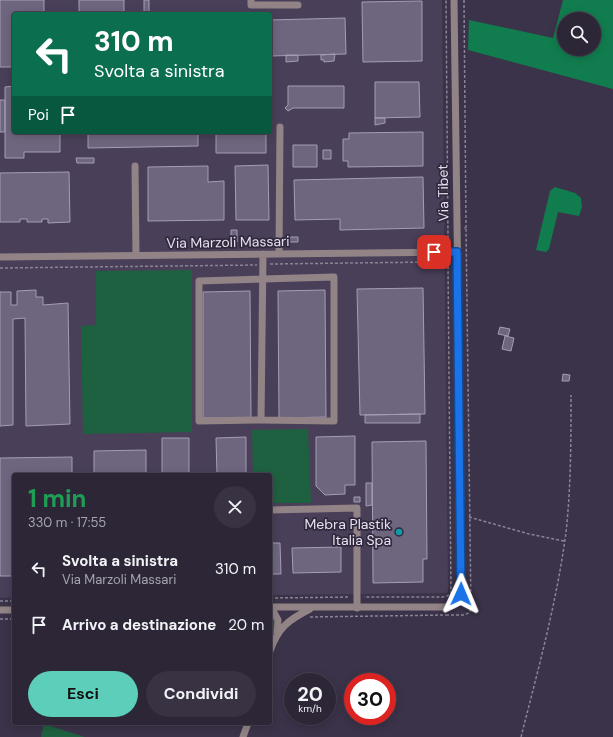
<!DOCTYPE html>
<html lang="it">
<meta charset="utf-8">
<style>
:root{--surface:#2c2637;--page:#383242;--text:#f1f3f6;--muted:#a6a5ad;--line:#484352;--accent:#5dceb9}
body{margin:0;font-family:"DM Sans",sans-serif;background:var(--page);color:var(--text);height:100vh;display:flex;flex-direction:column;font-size:15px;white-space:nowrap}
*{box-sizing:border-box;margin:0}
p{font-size:13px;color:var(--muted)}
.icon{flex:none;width:22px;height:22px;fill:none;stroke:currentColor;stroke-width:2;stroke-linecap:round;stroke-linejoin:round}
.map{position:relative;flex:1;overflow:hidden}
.panel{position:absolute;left:12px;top:473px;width:260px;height:252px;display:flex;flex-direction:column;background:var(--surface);border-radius:4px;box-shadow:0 2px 10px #0003,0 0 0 1px var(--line)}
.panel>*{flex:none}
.hud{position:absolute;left:12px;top:12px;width:260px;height:122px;border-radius:4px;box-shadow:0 2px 10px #0003,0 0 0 1px var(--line);background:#0b6e4f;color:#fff;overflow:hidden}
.fabs{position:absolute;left:557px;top:12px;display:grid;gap:8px}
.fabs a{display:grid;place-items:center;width:44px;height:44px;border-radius:50%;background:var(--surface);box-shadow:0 2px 10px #0003,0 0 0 1px var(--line);font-size:20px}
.speed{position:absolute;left:284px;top:673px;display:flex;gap:8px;font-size:20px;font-weight:700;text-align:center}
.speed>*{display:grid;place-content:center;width:52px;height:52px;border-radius:50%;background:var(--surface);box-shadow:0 2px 10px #0003,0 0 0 1px var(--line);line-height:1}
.speed small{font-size:10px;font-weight:400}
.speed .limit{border:6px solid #d22;background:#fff;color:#111}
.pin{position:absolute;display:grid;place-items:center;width:34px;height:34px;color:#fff;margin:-17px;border-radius:8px;box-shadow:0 2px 6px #0006}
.me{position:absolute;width:44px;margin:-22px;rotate:1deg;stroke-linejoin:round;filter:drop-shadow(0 0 3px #0008)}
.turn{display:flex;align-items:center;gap:14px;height:84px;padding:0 16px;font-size:18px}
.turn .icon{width:52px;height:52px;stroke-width:2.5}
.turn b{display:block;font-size:28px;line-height:34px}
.then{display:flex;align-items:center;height:38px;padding:0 16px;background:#0003;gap:8px;font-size:15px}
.round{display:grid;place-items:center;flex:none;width:42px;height:42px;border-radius:21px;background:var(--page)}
.head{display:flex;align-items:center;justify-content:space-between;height:68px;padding:0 16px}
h1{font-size:24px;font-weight:700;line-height:30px;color:#1e9e55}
.primary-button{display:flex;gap:8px;margin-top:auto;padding:8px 16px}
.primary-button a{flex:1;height:46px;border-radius:24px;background:var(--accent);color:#111;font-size:16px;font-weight:700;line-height:46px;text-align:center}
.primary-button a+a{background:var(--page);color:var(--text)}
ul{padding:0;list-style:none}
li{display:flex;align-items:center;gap:12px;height:56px;padding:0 16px}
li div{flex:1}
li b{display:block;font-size:15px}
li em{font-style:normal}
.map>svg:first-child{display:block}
.built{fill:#493f59;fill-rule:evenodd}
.green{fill:#1e6140}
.forest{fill:#117d4f;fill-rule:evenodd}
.building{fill:#6e667e;stroke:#a59cb6}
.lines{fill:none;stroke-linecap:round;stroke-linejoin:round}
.path{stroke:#8b8496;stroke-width:1.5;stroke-dasharray:3 2;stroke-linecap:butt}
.minor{stroke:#928486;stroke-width:7}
.route-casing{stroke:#114b97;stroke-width:10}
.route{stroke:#1a73e8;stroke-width:7}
.culture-dot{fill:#0f9aa8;stroke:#31293e;stroke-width:1.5}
.labels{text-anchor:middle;stroke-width:3.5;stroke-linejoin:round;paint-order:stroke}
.street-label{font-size:14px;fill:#e6e1ef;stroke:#31293e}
.poi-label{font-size:14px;fill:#e6e1ef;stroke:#31293e;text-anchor:end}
</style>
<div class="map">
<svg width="613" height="737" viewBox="0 0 613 737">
<rect width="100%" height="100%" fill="#3b3349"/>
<path class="built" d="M0,0H442L448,593L270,595V475H14V597L0,598ZM14,14H270V132H14Z"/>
<path class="green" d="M192,270V432L83,434L81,326L96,325V271Z
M308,429L311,503H270V475H253L252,430Z
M270,616L275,619L276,629L270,644Z
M44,724L85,737H41Z"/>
<path class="forest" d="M563,0H613V89L468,50L469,20L553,38ZM564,19H594V49H564Z
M555,187L575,193L581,198L582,207L579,216L558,212L549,249L546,252L536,250L550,191Z"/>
<path class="building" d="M0,0H44V14H14V67H0Z
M79,0H124V14H79Z
M144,0H149V14H144Z
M422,1V61L363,62L362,2Z
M345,18L346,54L270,56V20Z
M335,54L334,61L324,62V60H321V55Z
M286,55H298V61L286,62Z
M375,82H419L420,117L375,118Z
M14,86V132H60V152H24V158H5V87Z
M288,86H344V108H293L288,111L285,108L288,105Z
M0,100H5V132H0Z
M375,118H385V123L375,125Z
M88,132H198V146L88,148Z
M216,132H266V153H216Z
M423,132V166L348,167V161H343V139H349V133Z
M293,145H317V167H293Z
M323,150H331V159H323Z
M76,158H94V163H77Z
M268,165L269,220H236L235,166Z
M208,166V182L224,181V220L148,221V167Z
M69,172L70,222L48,223V219H42V222H27V219H20V222H0V173Z
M423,177L424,228L340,230V219L295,220L294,180Z
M231,230H237V242H231Z
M288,237H298V242H288Z
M423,288L425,414L360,415L357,289Z
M36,290V297H43V305L68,303L70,424L26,426L25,318L13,319V425L0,426V292H11V305H17V291Z
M325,290L326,417L279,418L278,291Z
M250,291L251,418H203V292Z
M500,327L510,329L508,336L498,334Z
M505,336L514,338L511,351L502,349Z
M563,374L570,375L569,381H562Z
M420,414V423H365V415Z
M355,436V485H345V494L325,495L316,486V437Z
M246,437V475H217L216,438Z
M162,438H189V475H162Z
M426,441L427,559H423V582L373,583L372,442Z
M146,450V475H94V451Z
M72,457V475H14V576H0V458Z
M366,483H372V505L366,506Z
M354,497H360V502H354Z
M270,543H280L281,574H270Z
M341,547V572L293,573L292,548Z"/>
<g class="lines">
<path class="path" d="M464,0L466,228
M442,244H446L448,240L446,0
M270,264L434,262L446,263L448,266L451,594L445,597H364
M0,268L257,265
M469,517L529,534L564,541
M270,598L350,597
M0,601H14
M446,615H463L469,613L471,609L466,228H464
M310,617L446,615
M0,619H14
M521,737C538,670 557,601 566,532C571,487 571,440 571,395"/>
<path class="minor" d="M251,0V5H298
M135,166L136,256
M279,254L280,127
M0,257L457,252
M261,420L199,421V281L334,277V421L261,420L263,254
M270,510L357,508V608
M270,607H446L454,605L460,597L461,515L454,0
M271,607L278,620L277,633
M0,610H14
M270,651C278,628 288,620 310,609
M243,737L248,723"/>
</g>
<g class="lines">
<defs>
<path id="route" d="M434,252H457L461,594"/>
</defs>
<use href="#route" class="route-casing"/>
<use href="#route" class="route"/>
</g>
<circle class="culture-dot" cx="399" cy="532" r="4"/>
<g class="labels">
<g class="street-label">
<text transform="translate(443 193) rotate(-91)" y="5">Via Tibet</text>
<text transform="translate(228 242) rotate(-1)" y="5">Via Marzoli Massari</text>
</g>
<g class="poi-label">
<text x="391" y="529">Mebra Plastik<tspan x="391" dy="16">Italia Spa</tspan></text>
</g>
</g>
</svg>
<div class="fabs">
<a><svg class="icon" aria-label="search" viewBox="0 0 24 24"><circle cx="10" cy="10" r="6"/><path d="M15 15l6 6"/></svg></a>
</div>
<div class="speed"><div>20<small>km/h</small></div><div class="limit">30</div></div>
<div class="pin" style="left:434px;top:252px;background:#d93025"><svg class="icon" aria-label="arrive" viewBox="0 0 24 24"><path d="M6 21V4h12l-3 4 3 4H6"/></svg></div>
<svg class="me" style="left:461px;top:594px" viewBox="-20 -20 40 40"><path d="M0-17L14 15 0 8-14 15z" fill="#1a73e8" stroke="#fff" stroke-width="4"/></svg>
<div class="hud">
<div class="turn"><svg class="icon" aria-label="left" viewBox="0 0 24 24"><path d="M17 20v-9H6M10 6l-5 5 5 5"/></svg><div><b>310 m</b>Svolta a sinistra</div></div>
<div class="then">Poi<svg class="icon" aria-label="arrive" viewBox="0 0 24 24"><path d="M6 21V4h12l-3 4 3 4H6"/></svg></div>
</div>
<section class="panel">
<div class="head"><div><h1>1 min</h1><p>330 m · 17:55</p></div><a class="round"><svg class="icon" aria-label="close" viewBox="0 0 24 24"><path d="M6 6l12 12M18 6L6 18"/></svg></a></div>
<ul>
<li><svg class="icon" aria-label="left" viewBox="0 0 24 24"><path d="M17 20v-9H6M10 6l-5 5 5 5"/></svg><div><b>Svolta a sinistra</b><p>Via Marzoli Massari</p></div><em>310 m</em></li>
<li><svg class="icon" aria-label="arrive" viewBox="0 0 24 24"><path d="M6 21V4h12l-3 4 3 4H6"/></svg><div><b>Arrivo a destinazione</b></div><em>20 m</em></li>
</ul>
<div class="primary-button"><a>Esci</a><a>Condividi</a></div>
</section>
</div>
